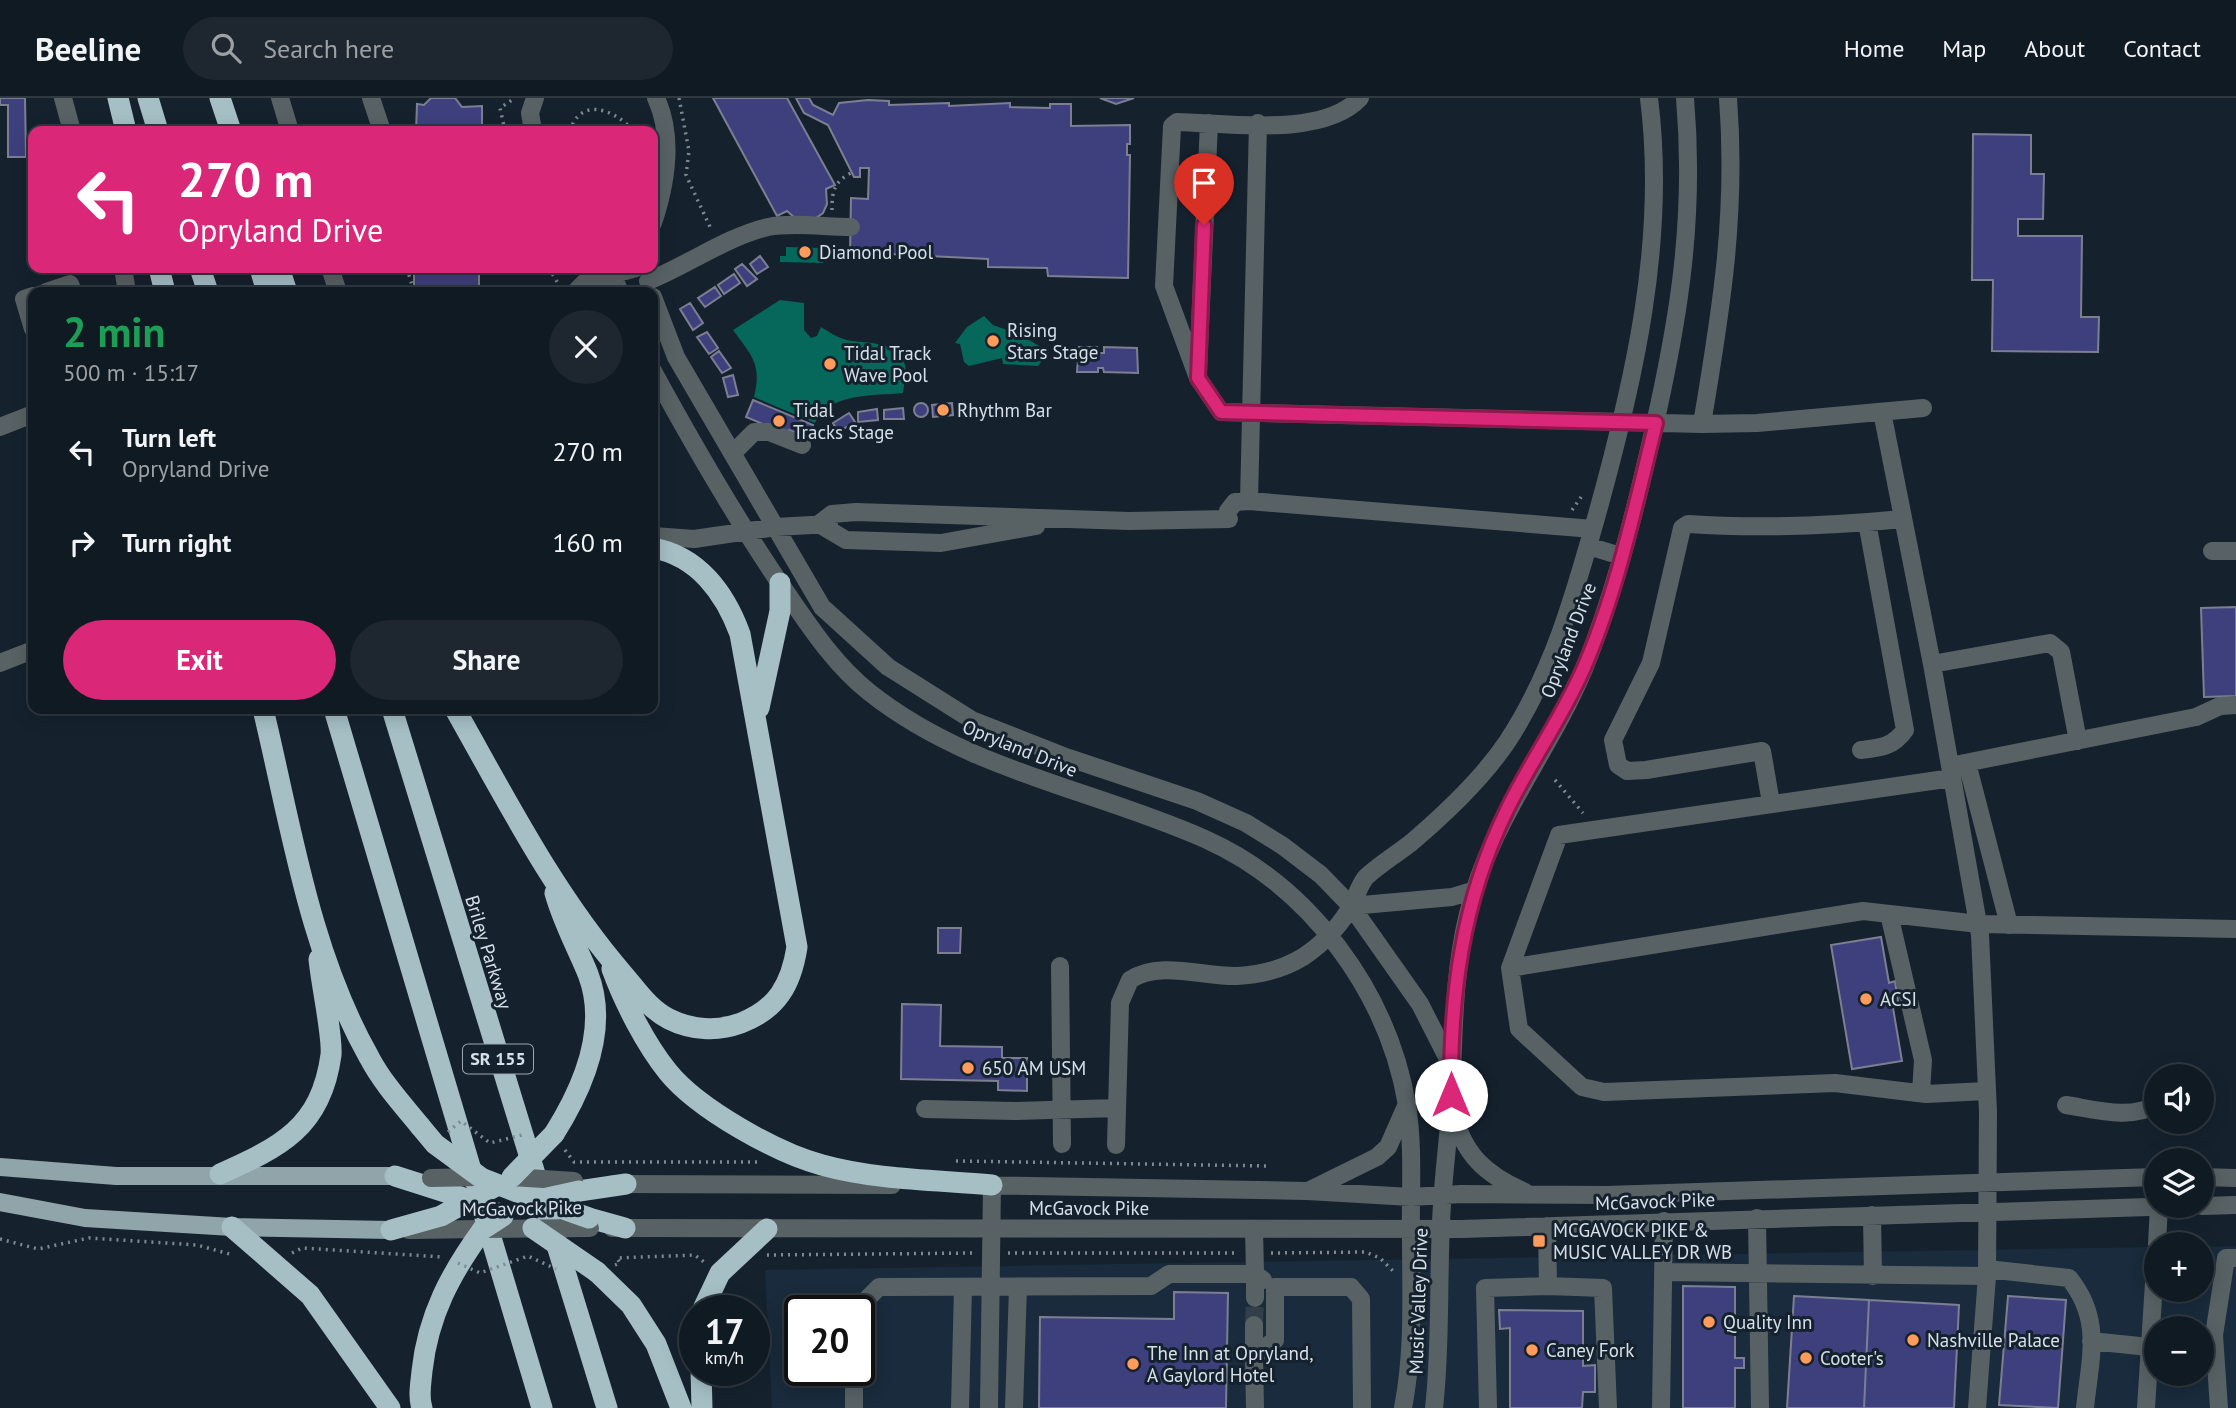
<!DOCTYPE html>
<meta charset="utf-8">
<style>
:root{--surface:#101a22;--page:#1e272f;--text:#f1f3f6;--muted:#9ca1a5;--line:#303840;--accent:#db2777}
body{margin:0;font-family:"PT Sans",sans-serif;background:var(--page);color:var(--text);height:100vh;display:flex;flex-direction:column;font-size:26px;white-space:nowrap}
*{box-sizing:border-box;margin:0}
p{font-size:23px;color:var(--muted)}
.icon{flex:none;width:38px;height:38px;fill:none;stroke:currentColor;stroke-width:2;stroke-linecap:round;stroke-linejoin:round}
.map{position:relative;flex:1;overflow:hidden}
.details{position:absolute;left:28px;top:189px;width:630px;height:427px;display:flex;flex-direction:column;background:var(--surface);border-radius:14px;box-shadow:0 4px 18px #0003,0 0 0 2px var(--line)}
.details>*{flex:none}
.top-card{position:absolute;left:28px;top:28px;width:630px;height:147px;border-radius:14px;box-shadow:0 4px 18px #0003,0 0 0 2px var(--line);background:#db2777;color:#fff;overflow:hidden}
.buttons{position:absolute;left:2144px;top:966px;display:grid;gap:14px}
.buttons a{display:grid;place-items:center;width:70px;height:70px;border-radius:50%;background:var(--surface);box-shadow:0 4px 18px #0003,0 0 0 2px var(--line);font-size:35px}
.speed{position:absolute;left:679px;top:1197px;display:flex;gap:14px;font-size:35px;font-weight:700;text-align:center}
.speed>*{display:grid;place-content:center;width:91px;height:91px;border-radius:50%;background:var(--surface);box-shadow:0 4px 18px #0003,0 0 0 2px var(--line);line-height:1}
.speed small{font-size:18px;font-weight:400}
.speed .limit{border:4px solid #111;border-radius:10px;background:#fff;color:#111}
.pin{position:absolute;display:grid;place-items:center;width:60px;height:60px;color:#fff;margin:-72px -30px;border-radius:50% 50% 50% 0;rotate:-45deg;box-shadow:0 0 7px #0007}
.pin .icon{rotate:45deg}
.me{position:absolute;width:77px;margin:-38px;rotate:0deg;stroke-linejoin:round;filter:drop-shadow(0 0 5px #0008)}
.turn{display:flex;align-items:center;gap:24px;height:147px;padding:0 35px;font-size:32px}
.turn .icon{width:91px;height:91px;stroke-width:2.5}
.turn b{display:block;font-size:49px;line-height:60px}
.round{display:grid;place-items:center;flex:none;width:74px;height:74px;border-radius:37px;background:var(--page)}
.head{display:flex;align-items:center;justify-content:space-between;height:119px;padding:0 35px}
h1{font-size:42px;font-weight:700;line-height:52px;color:#1e9e55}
.cta{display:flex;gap:14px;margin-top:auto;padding:14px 35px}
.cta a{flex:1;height:80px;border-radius:42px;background:var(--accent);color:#fff;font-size:28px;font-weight:700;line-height:80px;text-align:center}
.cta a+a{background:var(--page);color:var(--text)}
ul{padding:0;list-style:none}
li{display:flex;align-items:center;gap:21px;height:91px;padding:0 35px}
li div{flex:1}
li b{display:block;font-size:26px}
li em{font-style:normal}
header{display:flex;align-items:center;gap:42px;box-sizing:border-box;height:98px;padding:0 35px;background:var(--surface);border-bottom:2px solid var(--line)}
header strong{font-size:33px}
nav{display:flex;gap:38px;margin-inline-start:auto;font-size:24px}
.search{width:490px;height:63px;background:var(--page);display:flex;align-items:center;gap:18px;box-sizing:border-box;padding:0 24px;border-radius:38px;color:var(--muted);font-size:26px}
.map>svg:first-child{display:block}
.built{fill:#192b3c;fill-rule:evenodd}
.water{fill:#06675b}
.building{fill:#3e407d;stroke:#7c7f92;stroke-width:2}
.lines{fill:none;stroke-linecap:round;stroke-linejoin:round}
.minor-tunnel{stroke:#323e4a;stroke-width:18;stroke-dasharray:18 9;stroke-linecap:butt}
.path{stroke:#7e8993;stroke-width:3.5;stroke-dasharray:2 5;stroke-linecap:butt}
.minor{stroke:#586265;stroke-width:18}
.major{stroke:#8fa5aa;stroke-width:18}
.highway{stroke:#a5bfc5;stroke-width:21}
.path-bridge{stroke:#7e8993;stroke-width:3.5;stroke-dasharray:2 5;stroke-linecap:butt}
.minor-bridge{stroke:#586265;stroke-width:18}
.highway-bridge{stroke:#a5bfc5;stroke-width:21}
.route-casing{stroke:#8e194d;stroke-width:18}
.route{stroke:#db2777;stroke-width:12}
.poi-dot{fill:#ff9b5b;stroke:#15222e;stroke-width:2.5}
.labels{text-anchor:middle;stroke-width:6;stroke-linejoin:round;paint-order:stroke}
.shield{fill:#15222e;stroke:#9da7b0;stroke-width:2}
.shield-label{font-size:18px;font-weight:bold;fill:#d7e0e8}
.poi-label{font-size:19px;fill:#d7e0e8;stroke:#15222e;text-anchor:start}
.street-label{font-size:19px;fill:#d7e0e8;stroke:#15222e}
</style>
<header>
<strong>Beeline</strong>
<div class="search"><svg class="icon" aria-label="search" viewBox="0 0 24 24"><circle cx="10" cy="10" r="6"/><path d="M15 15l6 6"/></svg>Search here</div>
<nav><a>Home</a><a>Map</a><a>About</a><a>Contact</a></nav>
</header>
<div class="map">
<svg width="2236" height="1310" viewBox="0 0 2236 1310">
<rect width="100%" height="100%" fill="#15222e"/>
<path class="built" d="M2236,1148V1310H772L765,1172L2156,1149V1192H2202V1149ZM800,1213H859V1272H800ZM2156,1230H2202V1276H2156Z"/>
<path class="water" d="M786,149L824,150L823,165L780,164V158H786Z
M780,202L804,205V232L811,240L817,238L821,229C829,234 838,240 847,242C866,246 899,242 905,267C907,275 904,286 903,295C876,298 828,294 815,325L754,299C762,266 752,258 733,232Z
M984,218L993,227L1021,237L1049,254L1038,268L1003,266L1002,260L969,268L964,264L960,246L955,245L967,229Z"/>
<path class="building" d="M0,0H25L26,59H8V7H0Z
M431,0H455L462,9L482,8V33H416L417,6L424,7Z
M713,0H787L835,87L826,91L827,106L823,115L816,120L796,121L787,113L777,118Z
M796,0H809L813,7L833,17L839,5L868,2L889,3V7L949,5V8L1010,5V9L1050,10V6H1071V28L1130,27V46H1127V57H1130L1128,180L1048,178L1047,170L988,169V161L850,154L851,100L868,101L869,70H860V79H854L828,27L804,15Z
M1100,0H1134L1116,6Z
M1973,36L2031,37V76H2044L2043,121H2018V138H2082L2081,219H2099L2098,254L1992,253L1993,182H1972Z
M760,158L768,169L757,176L750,166Z
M742,166L757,181L747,188L735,171Z
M414,170H479V191L425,194L424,190L414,189Z
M734,176L740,185L724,196L718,187Z
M715,189L721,198L705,209L698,200Z
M690,205L703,225L693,232L680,211Z
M707,234L718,250L709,256L697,239Z
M1079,249H1097L1098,255H1104V249L1137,250L1138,275L1104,274L1103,270H1098V274H1077Z
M719,253L731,270L722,275L711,259Z
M733,277L738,297L728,299L723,280Z
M753,302L813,327L808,340L789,332L787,336L746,319Z
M952,305L953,317L933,319L932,307Z
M914 312a7 7 0 1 1 14 0a7 7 0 1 1-14 0Z
M903,310L904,321H884V312Z
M877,311L878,322L858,324V314Z
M849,315L855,324L838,334L833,325Z
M2236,509V598L2204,599L2201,510Z
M938,830H961L960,855H938Z
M1881,839L1889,885L1895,883L1898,903L1892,904L1902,963L1852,971L1831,847Z
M902,906L941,907L940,948L1002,949V960H1027V993L998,992V983L901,981Z
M1683,1188L1735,1189V1260H1744V1270H1735V1310H1683Z
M1174,1194L1228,1195L1226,1310H1039L1040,1219L1174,1221Z
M1794,1198L1869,1202L1864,1310H1787Z
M2008,1198L2066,1202L2058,1310L1999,1307Z
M1869,1202L1959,1207L1954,1310H1864Z
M1499,1212L1583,1213V1268L1595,1267V1294H1583L1582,1310H1510V1230L1500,1231Z"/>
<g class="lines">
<path class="minor-tunnel" d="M1254,1227L1255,1200"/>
<path class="path" d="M679,0L689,53L686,77L711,131
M505,33L500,10L515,0
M570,33C580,0 611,10 631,30L641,28
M832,112C832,93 834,84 851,75
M407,170L414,194
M549,170L559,187
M1572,412L1584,395
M1555,682L1583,715
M565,1052L574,1064H761
M956,1063L1269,1068
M0,1141L38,1151L89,1140L197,1147L233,1157
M292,1155L302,1150L443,1159
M1008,1155H1239
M1271,1155L1365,1154L1380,1160L1393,1173
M767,1157L976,1155
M615,1167L620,1165L617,1160L695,1157L704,1164"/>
<path class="minor" d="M63,0L72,33
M280,0L290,33
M371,0L382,33
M1360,0C1323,40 1228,25 1177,24L1172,28L1164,188L1198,280L1221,314L1702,326L1757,325L1923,310
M533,33L530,15L535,0
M653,125C666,86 674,39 656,0
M123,170L127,194
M330,170L338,194
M609,170L620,194
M648,183C688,167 726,139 768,129C793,124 825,129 851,129
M46,194L70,186L73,194
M575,194L585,184L636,170
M33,198L24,201L33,231
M653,199L676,259L822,509L888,569L972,622L1066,659L1197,703L1246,725L1283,748L1321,777L1351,808L1420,906L1449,963
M653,273C695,350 738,425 788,497C812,532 836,568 869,594C968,673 1093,691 1205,741C1310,788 1388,894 1407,1007C1414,1051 1410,1097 1411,1141C1411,1199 1414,1253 1403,1310
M1198,273L1209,25
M1882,314L1932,566L1980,837L1988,1014L1987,1178L1977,1310
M1702,326C1721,213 1737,116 1728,0
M0,329L33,316
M733,355L754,334H769L802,347
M1249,403L1258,25
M1228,413L1235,404L1249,403L1593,431
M1036,428L941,445L846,442L819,426L832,416L856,414L1129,423L1229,421
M653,438L694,441L776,429L829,426
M1588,448L1621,458
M2212,453H2236
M0,565L33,552
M1932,566L2050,545L2061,554L2078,643
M1861,652C1880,650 1893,649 1905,632L1867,424
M1967,665L2009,827
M1950,668L2196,619L2220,608L2236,607
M1771,705L1762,653L1646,672L1627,673L1618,667L1613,642L1651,565L1682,430L1688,426C1761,431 1830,428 1903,421
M1351,808L1452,799L1475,792
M1889,816L1923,962L1921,995
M1060,868L1062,1046
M1510,870L1559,737L1952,680
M1986,993L1926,996L1835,985L1604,994L1582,989L1519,931L1510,870L1863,813L1979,826L2236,831
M2066,1007C2093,1011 2132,1023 2156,1006
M925,1011L1014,1013L1117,1010
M1453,1012C1462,1056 1486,1077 1525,1094
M1116,1047L1120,905L1130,882C1159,862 1204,879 1237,878C1260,877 1283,871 1303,859C1324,845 1341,827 1353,805C1357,796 1360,786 1366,779C1380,766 1397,756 1412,744C1446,715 1482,681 1507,644C1552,576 1574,498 1596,420C1634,284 1667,142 1649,0
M2202,1079L2236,1080
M613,1086L892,1087
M980,1087L1307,1093L1411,1099L1461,1096L1607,1097L2156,1079
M1310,1092L1377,1059L1388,1049L1407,1006
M2202,1108L2236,1107
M1872,1117L1873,1178
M1757,1120L1760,1310
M1547,1128L1548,1188L1603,1190L1608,1310
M612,1130L1461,1131L2180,1108
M1254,1131L1255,1176L1263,1182
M409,1132L483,1131
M2157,1146L2159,1108
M1987,1171L2069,1180C2103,1222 2090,1260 2085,1310
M1663,1174L1987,1178
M859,1216L861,1207L879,1189L1151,1188L1169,1176H1255V1200
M2202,1237H2214L2219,1310
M2214,1237L2226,1160H2236
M2091,1243L2149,1249
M1254,1258V1227
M854,1310V1272
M960,1310L963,1189
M989,1310L992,1087
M1014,1310L1018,1189
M1255,1310L1254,1258L1275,1242V1189H1351L1361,1201L1362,1310
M1434,1310C1441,1249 1438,1188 1441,1127C1442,1084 1449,1041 1451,998C1454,936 1453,877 1468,816C1490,722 1548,657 1584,571C1612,502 1631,429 1648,356C1677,233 1696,127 1685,0
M1488,1310L1485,1190L1548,1188
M1661,1310L1664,1123
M2146,1310L2156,1153"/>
<path class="major" d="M0,1069L116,1078H395
M0,1104L85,1120L232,1129L391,1132"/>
<path class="highway" d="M118,0L126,33
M148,0L158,33
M220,0L231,33
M159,170L165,194
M200,170L208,194
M260,170L267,194
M279,170L287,194
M759,610L780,513V485
M263,611C291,727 309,853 369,959C382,984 402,1006 420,1028
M334,611L474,1082
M392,611L607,1310
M455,611C507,703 554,796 623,876C637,892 649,911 669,921C691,932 717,934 741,925C777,911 791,887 797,849L740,536C725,495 698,458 653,450
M612,871C624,904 646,947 668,974C698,1011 777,1055 822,1067C876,1082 936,1082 992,1087
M554,1036C583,990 609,930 588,876C577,849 563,824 555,795
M220,1076C280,1049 321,1030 331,957C333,939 321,884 319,861
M395,1078L470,1102
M481,1080L538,1102
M579,1093L626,1086
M483,1113L542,1310
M589,1120L625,1130
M232,1129L310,1197L390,1310
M391,1132L441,1118L470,1102
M597,1174L631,1207L656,1246L681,1310
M702,1213L720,1175L767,1131
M701,1272L702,1310
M422,1310C418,1298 421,1285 422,1273C428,1217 451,1175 483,1131"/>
<path class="path-bridge" d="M448,1034L461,1023L490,1045L526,1036
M458,1165L480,1175L528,1158L556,1171"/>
<path class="minor-bridge" d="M512,1079L574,1083
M431,1080L480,1079
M483,1131L590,1130"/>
<path class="highway-bridge" d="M420,1028L435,1046L480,1079
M512,1079L554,1036
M470,1102L503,1118
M470,1102L498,1087
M538,1102L589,1120
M538,1102L579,1093
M533,1130L597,1174
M483,1131L503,1118"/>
</g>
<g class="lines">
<defs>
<path id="route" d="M1204,127L1198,280L1221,314L1656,325C1635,408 1617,496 1582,574C1560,623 1529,666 1506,714C1462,804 1450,898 1451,997"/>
</defs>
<use href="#route" class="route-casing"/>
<use href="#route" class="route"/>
</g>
<g class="poi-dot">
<circle cx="805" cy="154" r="7"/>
<circle cx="993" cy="243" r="7"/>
<circle cx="830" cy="266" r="7"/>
<circle cx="943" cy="312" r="7"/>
<circle cx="779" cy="323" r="7"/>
<circle cx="1866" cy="901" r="7"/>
<circle cx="968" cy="970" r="7"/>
<rect x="1532" y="1136" width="14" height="14" rx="3.5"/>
<circle cx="1709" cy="1224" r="7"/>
<circle cx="1913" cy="1242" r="7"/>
<circle cx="1532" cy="1252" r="7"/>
<circle cx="1806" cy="1260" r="7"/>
<circle cx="1133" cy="1266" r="7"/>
</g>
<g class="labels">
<rect class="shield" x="463" y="946.5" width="70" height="29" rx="5"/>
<g class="shield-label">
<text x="498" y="967">SR 155</text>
</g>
<g class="poi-label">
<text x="819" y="161">Diamond Pool</text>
<text x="1007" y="239">Rising<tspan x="1007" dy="22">Stars Stage</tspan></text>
<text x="844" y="262">Tidal Track<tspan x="844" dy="22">Wave Pool</tspan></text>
<text x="793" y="319">Tidal<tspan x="793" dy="22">Tracks Stage</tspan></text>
<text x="957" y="319">Rhythm Bar</text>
<text x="1880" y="908">ACSI</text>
<text x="982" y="977">650 AM USM</text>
<text x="1553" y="1139">MCGAVOCK PIKE &amp;<tspan x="1553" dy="22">MUSIC VALLEY DR WB</tspan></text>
<text x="1723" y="1231">Quality Inn</text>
<text x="1927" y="1249">Nashville Palace</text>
<text x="1546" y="1259">Caney Fork</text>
<text x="1147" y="1262">The Inn at Opryland,<tspan x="1147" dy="22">A Gaylord Hotel</tspan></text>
<text x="1820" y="1267">Cooter's</text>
</g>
<g class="street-label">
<text transform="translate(1568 542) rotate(-69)" y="7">Opryland Drive</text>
<text transform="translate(1020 650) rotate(22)" y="7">Opryland Drive</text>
<text transform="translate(489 854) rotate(73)" y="7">Briley Parkway</text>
<text transform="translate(1655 1103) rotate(-2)" y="7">McGavock Pike</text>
<text transform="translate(522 1110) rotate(-1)" y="7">McGavock Pike</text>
<text x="1089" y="1117">McGavock Pike</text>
<text transform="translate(1418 1203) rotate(-88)" y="7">Music Valley Drive</text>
</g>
</g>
</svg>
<div class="buttons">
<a><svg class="icon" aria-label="sound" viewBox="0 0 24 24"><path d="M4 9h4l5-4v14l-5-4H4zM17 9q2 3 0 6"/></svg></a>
<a><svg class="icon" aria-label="layers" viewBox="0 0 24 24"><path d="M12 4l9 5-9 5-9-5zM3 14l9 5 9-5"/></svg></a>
<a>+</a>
<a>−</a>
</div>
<div class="speed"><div>17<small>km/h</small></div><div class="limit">20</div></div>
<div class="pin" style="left:1204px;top:127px;background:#d93025"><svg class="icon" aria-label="arrive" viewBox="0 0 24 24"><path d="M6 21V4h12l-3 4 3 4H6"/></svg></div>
<svg class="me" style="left:1451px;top:997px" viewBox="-20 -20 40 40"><circle r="19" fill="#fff"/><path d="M0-13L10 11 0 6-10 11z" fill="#db2777"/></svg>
<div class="top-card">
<div class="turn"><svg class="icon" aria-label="left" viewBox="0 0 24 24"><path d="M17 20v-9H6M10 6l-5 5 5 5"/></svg><div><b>270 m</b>Opryland Drive</div></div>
</div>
<section class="details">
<div class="head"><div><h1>2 min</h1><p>500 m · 15:17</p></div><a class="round"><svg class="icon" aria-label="close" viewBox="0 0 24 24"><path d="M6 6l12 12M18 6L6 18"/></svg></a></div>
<ul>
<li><svg class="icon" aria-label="left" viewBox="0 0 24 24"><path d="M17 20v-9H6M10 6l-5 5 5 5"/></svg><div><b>Turn left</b><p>Opryland Drive</p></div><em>270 m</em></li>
<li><svg class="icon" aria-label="right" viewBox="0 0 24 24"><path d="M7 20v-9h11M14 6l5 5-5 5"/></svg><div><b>Turn right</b></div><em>160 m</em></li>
</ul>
<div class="cta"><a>Exit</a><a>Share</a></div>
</section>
</div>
